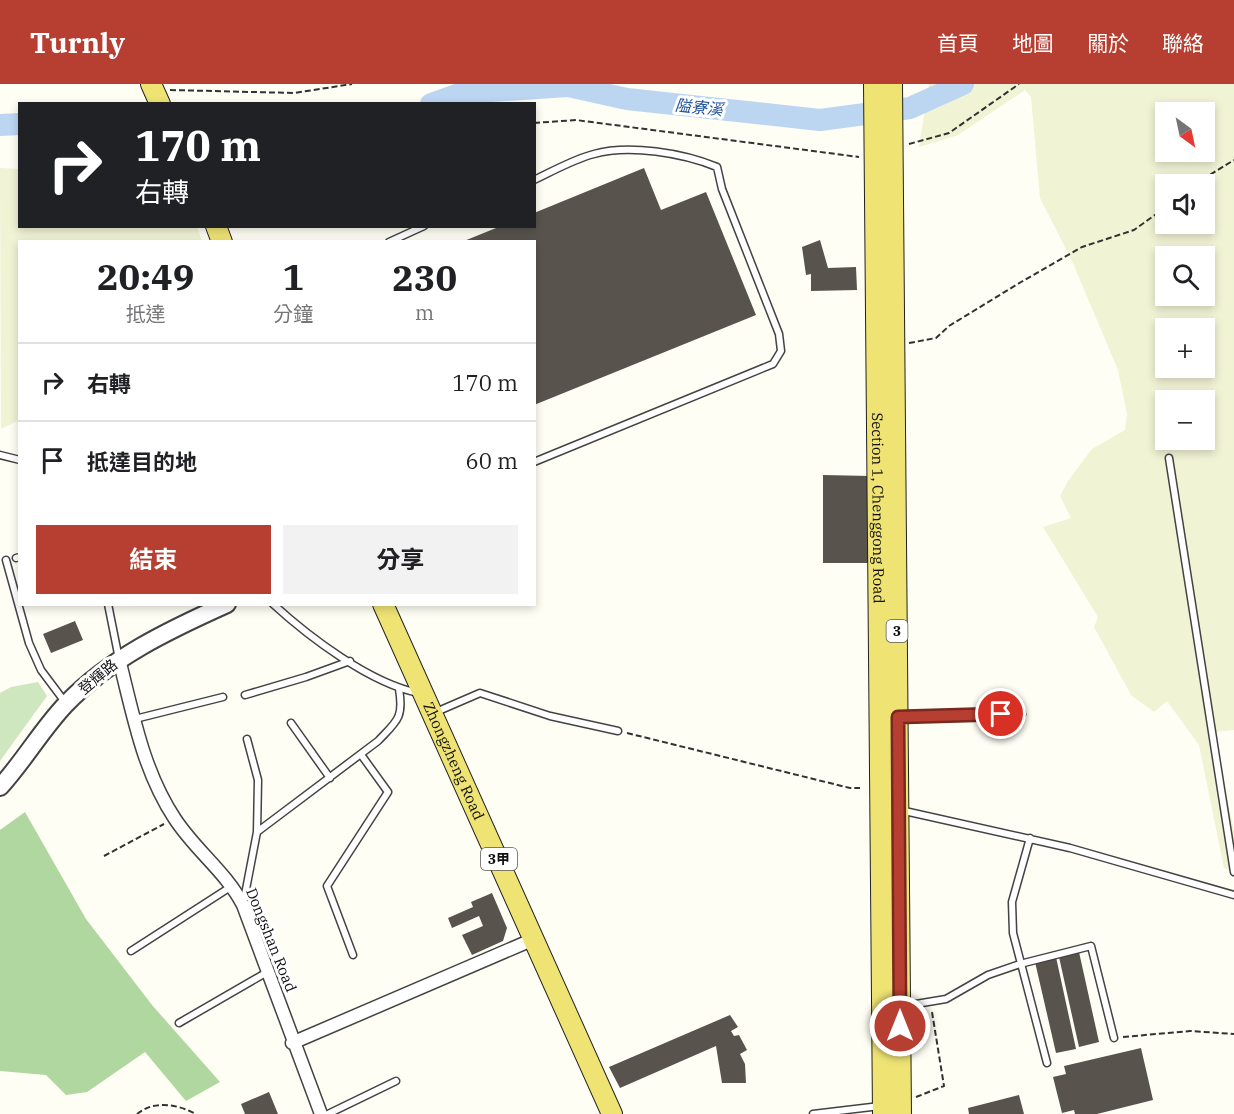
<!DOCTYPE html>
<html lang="zh-TW">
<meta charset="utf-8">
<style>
:root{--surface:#fff;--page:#f2f2f2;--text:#202124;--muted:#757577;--line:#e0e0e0;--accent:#b73f31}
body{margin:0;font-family:"IBM Plex Serif","Noto Sans TC",serif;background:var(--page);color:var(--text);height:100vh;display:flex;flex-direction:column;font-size:22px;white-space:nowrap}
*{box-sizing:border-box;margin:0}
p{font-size:20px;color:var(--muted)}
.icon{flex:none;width:33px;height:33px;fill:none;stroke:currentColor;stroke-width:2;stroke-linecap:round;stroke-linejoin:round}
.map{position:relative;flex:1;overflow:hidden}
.sheet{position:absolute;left:18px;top:156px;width:518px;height:366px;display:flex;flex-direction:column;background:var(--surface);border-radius:0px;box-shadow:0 3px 9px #0003}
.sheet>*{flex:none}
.banner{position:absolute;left:18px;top:18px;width:518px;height:126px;border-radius:0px;box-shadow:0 3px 9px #0003;background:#202124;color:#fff;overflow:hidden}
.needle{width:39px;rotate:147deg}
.buttons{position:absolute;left:1155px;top:18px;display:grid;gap:12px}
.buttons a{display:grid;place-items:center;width:60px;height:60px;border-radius:0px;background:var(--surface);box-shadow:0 3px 9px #0003;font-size:30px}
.pin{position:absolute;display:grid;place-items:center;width:51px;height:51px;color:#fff;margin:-26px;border:3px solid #fff;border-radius:50%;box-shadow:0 2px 6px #0007}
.me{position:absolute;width:66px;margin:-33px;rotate:0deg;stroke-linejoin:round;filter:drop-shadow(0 0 4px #0008)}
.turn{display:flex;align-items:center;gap:21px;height:126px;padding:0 18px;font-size:27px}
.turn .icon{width:78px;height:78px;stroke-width:2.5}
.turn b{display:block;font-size:42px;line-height:51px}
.eta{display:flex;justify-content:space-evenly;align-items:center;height:102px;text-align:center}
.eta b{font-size:36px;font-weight:700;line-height:42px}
.primary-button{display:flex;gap:12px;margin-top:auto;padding:12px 18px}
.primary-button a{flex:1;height:69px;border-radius:0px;background:var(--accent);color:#fff;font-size:24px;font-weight:700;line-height:69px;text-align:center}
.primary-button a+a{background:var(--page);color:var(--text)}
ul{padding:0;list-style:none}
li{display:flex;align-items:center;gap:18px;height:78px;padding:0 18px;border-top:2px solid var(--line)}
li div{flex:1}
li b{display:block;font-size:22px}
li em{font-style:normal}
header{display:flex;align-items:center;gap:36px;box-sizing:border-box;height:84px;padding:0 30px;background:var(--accent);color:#fff}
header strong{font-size:28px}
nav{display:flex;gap:33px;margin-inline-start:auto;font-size:21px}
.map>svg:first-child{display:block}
.farmland{fill:#f1f3d5;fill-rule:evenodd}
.green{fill:#cee7bf}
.forest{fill:#b0d79f}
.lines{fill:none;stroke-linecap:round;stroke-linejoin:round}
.river{stroke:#bcd6f2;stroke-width:22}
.building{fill:#58534d}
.service-casing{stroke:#434343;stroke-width:9}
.minor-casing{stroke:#434343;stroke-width:15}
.tertiary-casing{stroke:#434343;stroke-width:20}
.primary-casing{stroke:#212121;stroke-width:22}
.path{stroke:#323232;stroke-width:2;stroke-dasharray:6 3;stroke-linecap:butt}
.service{stroke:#fff;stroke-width:6}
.minor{stroke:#fff;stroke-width:12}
.tertiary{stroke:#fff;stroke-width:16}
.primary{stroke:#efe374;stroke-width:20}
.route-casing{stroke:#772920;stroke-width:15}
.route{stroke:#b73f31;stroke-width:10}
.labels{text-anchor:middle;stroke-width:6;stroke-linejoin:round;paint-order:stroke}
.shield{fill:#fff;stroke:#585858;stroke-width:1.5}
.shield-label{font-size:14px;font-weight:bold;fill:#101010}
.street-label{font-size:15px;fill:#101010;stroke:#fff}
.water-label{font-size:16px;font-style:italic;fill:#21539a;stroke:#fff}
</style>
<header>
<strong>Turnly</strong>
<nav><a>首頁</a><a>地圖</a><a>關於</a><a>聯絡</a></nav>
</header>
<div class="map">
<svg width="1234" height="1030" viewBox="0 0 1234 1030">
<rect width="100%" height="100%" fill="#fefef4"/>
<path class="farmland" d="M929,0H1234V646L1214,648L1234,747V789L1224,784L1199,661L1167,617L1154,628L1131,611L1094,543L1098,533L1043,443L1071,434L1060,412L1068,397L1092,365L1125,346L1127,330L1118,286L1072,177L1040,114L1031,13L1025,6L958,51L919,63ZM1166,28H1204V68H1166ZM1166,100H1204V140H1166ZM1166,172H1204V212H1166ZM1166,244H1204V284H1166ZM1166,316H1204V356H1166Z
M0,84L19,85L20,142L197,143L202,157L20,158L19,336L1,345Z"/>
<path class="green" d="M38,598L47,612L0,677V609L11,603Z"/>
<path class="forest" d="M25,728L86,835L152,921L220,998L186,1017L145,968L87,1008L66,1011L46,991L0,987V746Z"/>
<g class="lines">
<path class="river" d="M431,20L462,9L568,2L627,15L820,36L910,24L963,0
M0,41L20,40"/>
</g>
<path class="building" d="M644,84L661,126L706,108L756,231L534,321V158L464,157L501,142H534V129Z
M820,156L828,184L856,183L857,206L811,207V190L806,191L802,163Z
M823,391L870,392L869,479H823Z
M75,537L83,556L51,569L43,550Z
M492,809L507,844L503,857L472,871L462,851L483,842L479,832L452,844L448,834L473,823L471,818Z
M1079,868L1099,958L1079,963L1059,873Z
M1056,873L1076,965L1056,969L1035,878Z
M730,931L738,943L731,947L734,952L739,951L747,966L740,970L745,980L746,999H722L716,962L620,1004L609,983Z
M1141,964L1153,1016L1097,1030H1075L1074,1026L1062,1029L1053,993L1066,990L1064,982Z
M269,1008L278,1030H245L241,1020Z
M1019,1011L1024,1030H969L968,1024Z"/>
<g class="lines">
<defs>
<path id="service" d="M534,96C553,87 574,75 594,70C629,60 683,69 717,83L722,105L779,250L781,267L773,280L534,378
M389,158L424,142
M0,371L20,376
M1169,374L1234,788
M16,474L20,473
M6,476L29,559L41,586L65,618
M108,520L119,575
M273,520C309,553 371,600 419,609
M245,611L306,593L350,577
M436,628L480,609L550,632L618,647
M901,633L1022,630
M135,635L223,613
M291,639L330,694
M247,655L258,696L257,748
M900,726L1070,764L1234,811
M1030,754L1012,818L1013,849L1047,979
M243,821L257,748L378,657C397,637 404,634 399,605
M131,867L232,802
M353,871L327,802L388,708L362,672
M904,922L946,915L988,891L1020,880L1091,862L1114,954
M179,939L269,887
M328,1030L396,997
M813,1030L880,1022"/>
<path id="minor" d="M119,575C133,630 143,687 175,735C196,767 226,788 243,821L321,1030
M292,959L534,855"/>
<path id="tertiary" d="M0,703C24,677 42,645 66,620C110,574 169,546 227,520"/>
<g id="primary">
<path d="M151,0L160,20"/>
<path id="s1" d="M874,0L883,1030"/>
<path d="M892,0L901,1030"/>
<path d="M216,142L222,158"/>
<path id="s2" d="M383,520L612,1030"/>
</g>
</defs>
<use href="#service" class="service-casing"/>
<use href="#minor" class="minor-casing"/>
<use href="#tertiary" class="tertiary-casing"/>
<use href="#primary" class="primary-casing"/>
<path class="path" d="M170,6L294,9L352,0
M534,39L576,36L859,73
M909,60L949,49L1019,0
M1195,100L1234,76
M909,259L936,254L949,242L1021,198L1082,163L1134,146L1166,123
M627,649L850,704H860
M104,772L164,740
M1123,953L1190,947L1234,950
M916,1013L944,1002L932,928
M137,1030C154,1016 177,1020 196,1030"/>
<use href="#service" class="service"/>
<use href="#minor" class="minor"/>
<use href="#tertiary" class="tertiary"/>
<use href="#primary" class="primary"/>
</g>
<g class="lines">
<defs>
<path id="route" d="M900,942L898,633L1001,630"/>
</defs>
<use href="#route" class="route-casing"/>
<use href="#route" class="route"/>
</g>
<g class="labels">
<g class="shield">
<rect x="886.5" y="536" width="21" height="22" rx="4.5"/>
<rect x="481" y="764" width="36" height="22" rx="4.5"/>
</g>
<g class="shield-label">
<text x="897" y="552">3</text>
<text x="499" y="780">3甲</text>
</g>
<g class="street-label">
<text dy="5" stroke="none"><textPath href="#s1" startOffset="424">Section 1, Chenggong Road</textPath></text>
<text transform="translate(98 593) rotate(-40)" y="5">登輝路</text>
<text dy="5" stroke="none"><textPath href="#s2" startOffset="172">Zhongzheng Road</textPath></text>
<text transform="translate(271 856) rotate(68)" y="5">Dongshan Road</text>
</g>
<g class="water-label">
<text transform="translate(699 23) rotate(6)" y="6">隘寮溪</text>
</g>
</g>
</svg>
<div class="buttons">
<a><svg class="needle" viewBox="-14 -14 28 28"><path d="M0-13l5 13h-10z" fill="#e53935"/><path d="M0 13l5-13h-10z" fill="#757577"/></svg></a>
<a><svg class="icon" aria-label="sound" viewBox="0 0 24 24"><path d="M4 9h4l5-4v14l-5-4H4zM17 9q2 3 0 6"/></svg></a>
<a><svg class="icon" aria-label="search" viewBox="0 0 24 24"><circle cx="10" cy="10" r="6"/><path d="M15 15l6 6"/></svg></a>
<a>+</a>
<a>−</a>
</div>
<div class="pin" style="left:1001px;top:630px;background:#d93025"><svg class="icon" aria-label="arrive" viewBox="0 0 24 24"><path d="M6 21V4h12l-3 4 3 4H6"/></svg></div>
<svg class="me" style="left:900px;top:942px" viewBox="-20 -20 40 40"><circle r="17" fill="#b73f31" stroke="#fff" stroke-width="3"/><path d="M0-11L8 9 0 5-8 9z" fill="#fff"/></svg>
<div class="banner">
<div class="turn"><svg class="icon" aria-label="right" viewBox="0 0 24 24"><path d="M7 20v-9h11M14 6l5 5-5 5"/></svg><div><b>170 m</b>右轉</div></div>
</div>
<section class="sheet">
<div class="eta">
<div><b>20:49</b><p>抵達</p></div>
<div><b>1</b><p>分鐘</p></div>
<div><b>230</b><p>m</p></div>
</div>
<ul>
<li><svg class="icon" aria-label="right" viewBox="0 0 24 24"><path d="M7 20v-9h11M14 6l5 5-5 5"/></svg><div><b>右轉</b></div><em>170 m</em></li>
<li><svg class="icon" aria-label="arrive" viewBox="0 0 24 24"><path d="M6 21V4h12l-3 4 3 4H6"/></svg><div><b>抵達目的地</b></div><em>60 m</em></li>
</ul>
<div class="primary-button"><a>結束</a><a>分享</a></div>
</section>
</div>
